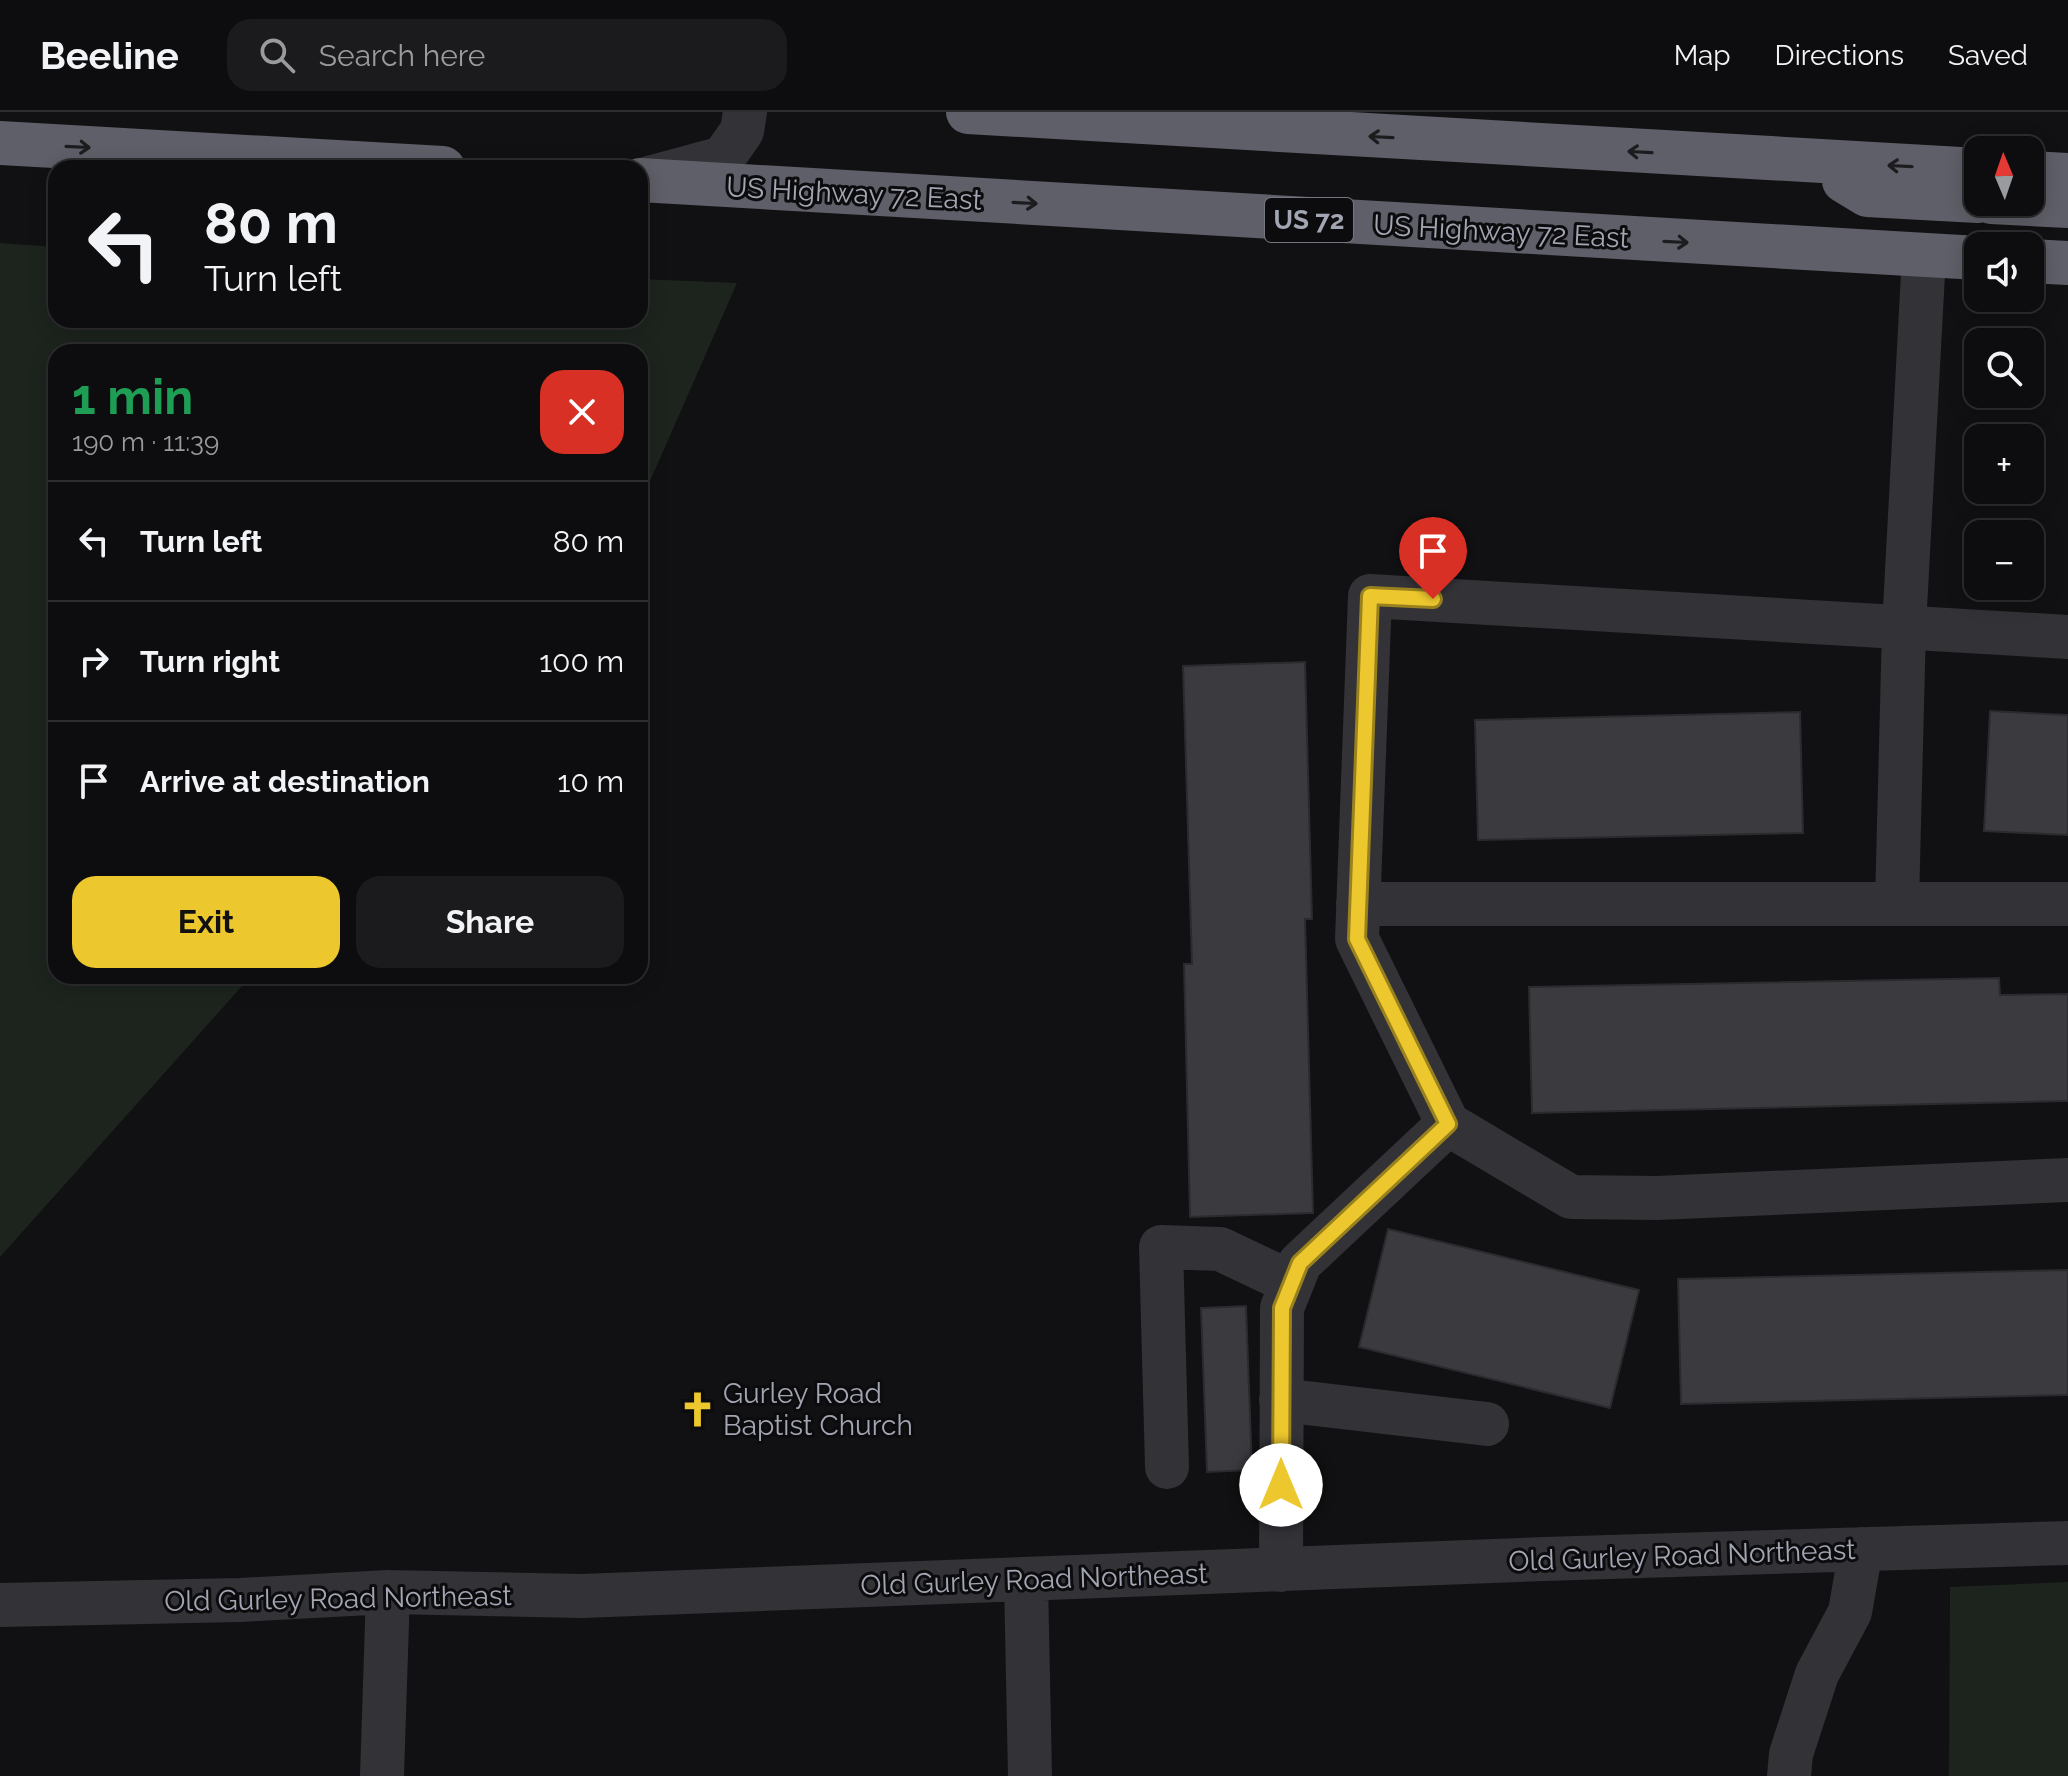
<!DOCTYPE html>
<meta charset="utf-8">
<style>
:root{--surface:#0d0c0e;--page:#1b1a1c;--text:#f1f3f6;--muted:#9a9b9e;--line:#2d2c2e;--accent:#ecc72e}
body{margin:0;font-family:Raleway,sans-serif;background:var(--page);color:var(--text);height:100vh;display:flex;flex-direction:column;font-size:30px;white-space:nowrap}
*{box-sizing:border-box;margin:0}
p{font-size:26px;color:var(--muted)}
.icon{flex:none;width:44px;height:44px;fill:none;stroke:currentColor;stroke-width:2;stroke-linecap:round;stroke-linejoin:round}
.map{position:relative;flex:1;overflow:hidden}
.panel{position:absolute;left:48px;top:232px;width:600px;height:640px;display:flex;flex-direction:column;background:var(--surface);border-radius:24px;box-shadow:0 4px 20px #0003,0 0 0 2px var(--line)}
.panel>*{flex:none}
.guide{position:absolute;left:48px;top:48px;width:600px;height:168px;border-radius:24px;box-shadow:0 4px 20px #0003,0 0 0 2px var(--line);background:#0d0c0e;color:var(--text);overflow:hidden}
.needle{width:52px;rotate:358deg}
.controls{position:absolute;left:1964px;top:24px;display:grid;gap:16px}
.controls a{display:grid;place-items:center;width:80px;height:80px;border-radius:16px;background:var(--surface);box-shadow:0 4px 20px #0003,0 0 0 2px var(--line);font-size:40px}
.pin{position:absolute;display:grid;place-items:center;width:68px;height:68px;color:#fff;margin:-82px -34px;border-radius:50% 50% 50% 0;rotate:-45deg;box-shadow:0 0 8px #0007}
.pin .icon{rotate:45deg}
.me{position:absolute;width:88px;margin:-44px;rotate:0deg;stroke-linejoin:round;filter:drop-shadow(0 0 6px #0008)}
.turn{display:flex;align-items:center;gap:28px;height:168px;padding:0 24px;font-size:36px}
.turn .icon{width:104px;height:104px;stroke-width:2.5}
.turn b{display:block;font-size:56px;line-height:68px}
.round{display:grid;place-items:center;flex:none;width:84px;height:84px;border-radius:24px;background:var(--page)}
.overview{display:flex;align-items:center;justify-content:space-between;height:136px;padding:0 24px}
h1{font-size:48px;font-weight:700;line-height:60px;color:#1e9e55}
.cta{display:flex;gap:16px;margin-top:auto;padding:16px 24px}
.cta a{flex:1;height:92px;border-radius:24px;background:var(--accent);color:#111;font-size:32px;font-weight:700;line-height:92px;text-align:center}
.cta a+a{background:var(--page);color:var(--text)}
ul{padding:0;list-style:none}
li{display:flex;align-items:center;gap:24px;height:120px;padding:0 24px;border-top:2px solid var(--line)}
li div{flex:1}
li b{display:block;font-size:30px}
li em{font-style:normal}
header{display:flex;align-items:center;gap:48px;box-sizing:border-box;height:112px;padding:0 40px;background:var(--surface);border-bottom:2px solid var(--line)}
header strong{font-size:38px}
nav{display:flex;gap:44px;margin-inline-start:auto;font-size:28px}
.search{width:560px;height:72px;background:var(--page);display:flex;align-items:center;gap:20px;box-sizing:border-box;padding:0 28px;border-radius:24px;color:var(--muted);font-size:30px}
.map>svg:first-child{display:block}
.green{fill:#1d241e}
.building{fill:#3b3a3f;stroke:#2b2a2e;stroke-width:2}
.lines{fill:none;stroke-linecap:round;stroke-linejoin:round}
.minor{stroke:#323237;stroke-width:44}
.highway{stroke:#5e5f68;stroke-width:44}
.oneway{stroke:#1c1c1f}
.route-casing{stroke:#99811e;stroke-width:20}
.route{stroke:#ecc72e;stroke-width:14}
.labels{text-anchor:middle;stroke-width:6;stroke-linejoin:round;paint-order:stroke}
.shield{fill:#0c0b0d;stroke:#757780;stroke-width:2}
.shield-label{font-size:26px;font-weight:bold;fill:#a2a5b2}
.street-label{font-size:28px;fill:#a2a5b2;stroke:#0c0b0d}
.poi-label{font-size:28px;fill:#a2a5b2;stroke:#0c0b0d;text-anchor:start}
</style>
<header>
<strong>Beeline</strong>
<div class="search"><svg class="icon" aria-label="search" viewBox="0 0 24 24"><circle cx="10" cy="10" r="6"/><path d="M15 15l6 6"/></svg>Search here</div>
<nav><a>Map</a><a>Directions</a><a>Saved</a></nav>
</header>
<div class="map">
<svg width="2068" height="1664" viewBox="0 0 2068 1664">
<rect width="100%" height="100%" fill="#111012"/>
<path class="green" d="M0,131L56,135V208H640V167L737,171L640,392V240H56V864H251L0,1145Z
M2068,1470V1664H1949L1950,1475Z"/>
<path class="building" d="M1305,550L1312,807H1305L1313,1101L1190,1105L1184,852H1192L1183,554Z
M1990,599L2068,603V723L1984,719Z
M1800,600L1803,721L1478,728L1475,608Z
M1999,866L2000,883L2068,882V989L1532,1001L1529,875Z
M1388,1117L1639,1178L1610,1296L1359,1235Z
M2068,1158V1283L1681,1292L1678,1167Z
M1246,1194L1252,1358L1207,1360L1201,1196Z"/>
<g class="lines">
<path class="minor" d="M649,66L723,46L742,19L745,0
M2068,525L1370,484L1357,827L1448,1012L1571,1085L1657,1086L2068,1068
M1897,791L1904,515L1924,143
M1358,792H2068
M1281,1288L1487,1312
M1167,1355L1161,1135L1220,1137L1292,1171
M1281,1458L1282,1196L1300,1151L1448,1012
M1026,1468L1030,1664
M0,1493L240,1488L388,1480L582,1484L1544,1447L2068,1431
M382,1664L388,1480
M1789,1664L1791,1642L1817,1562L1850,1500L1861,1437"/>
<path class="highway" d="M968,0L1978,58
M0,31L443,56
M2030,61L2068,63
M640,68L1978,146
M1844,69L1867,83L1978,89
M1991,90L2068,94
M2030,149L2068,151"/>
</g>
<defs><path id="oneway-shaft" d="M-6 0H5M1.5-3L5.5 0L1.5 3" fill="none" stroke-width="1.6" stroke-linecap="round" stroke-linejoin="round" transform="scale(2)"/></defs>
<g class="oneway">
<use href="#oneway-shaft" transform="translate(1381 25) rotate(-177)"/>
<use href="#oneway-shaft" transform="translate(78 35) rotate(3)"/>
<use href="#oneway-shaft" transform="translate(1640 40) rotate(-177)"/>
<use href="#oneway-shaft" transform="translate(1900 54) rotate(-177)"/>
<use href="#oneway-shaft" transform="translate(1025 91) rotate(3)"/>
<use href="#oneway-shaft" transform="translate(1676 130) rotate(3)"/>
</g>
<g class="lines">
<defs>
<path id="route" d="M1281,1373L1282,1196L1300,1151L1448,1012L1357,827L1370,484L1433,487"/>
</defs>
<use href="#route" class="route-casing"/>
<use href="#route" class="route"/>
</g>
<defs>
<symbol id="church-bare" viewBox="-9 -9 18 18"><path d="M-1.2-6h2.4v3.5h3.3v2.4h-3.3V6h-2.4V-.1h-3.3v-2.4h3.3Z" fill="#ecc72e" stroke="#0c0b0d" stroke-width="2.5" paint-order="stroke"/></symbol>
</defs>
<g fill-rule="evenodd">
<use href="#church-bare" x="672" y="1272" width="51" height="51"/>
</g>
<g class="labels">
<rect class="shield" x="1265" y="86" width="88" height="44" rx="6"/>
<g class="shield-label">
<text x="1309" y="117">US 72</text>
</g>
<g class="street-label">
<text transform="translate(854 81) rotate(3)" y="10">US Highway 72 East</text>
<text transform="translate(1501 119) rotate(3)" y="10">US Highway 72 East</text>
<text transform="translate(1682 1443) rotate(-2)" y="10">Old Gurley Road Northeast</text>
<text transform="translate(1034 1467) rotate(-2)" y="10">Old Gurley Road Northeast</text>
<text transform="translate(338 1486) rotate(-1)" y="10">Old Gurley Road Northeast</text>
</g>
<g class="poi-label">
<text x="723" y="1291">Gurley Road<tspan x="723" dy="32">Baptist Church</tspan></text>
</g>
</g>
</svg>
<div class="controls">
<a><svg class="needle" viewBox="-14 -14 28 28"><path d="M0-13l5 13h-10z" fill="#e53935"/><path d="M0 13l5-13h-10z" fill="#9a9b9e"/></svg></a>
<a><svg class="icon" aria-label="sound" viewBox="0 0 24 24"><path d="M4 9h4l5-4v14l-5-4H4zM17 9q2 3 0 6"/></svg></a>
<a><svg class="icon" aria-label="search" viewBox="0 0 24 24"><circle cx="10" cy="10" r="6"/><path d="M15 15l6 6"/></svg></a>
<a>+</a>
<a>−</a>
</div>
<div class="pin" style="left:1433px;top:487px;background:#d93025"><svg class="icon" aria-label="arrive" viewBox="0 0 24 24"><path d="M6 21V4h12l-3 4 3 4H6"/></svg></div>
<svg class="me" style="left:1281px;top:1373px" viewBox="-20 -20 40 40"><circle r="19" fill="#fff"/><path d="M0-13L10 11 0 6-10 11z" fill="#ecc72e"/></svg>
<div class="guide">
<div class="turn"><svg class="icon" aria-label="left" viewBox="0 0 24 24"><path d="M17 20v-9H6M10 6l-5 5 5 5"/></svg><div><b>80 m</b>Turn left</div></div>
</div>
<section class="panel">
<div class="overview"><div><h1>1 min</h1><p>190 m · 11:39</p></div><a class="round" style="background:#d93025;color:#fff"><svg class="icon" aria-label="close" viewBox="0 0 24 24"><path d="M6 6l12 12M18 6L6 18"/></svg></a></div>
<ul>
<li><svg class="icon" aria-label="left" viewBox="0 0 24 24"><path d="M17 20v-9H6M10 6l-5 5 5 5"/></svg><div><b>Turn left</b></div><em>80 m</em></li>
<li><svg class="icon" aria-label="right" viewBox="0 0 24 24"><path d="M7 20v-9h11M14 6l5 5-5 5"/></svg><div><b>Turn right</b></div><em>100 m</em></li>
<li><svg class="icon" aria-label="arrive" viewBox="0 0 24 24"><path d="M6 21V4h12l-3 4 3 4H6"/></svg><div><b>Arrive at destination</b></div><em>10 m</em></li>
</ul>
<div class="cta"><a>Exit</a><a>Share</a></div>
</section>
</div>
